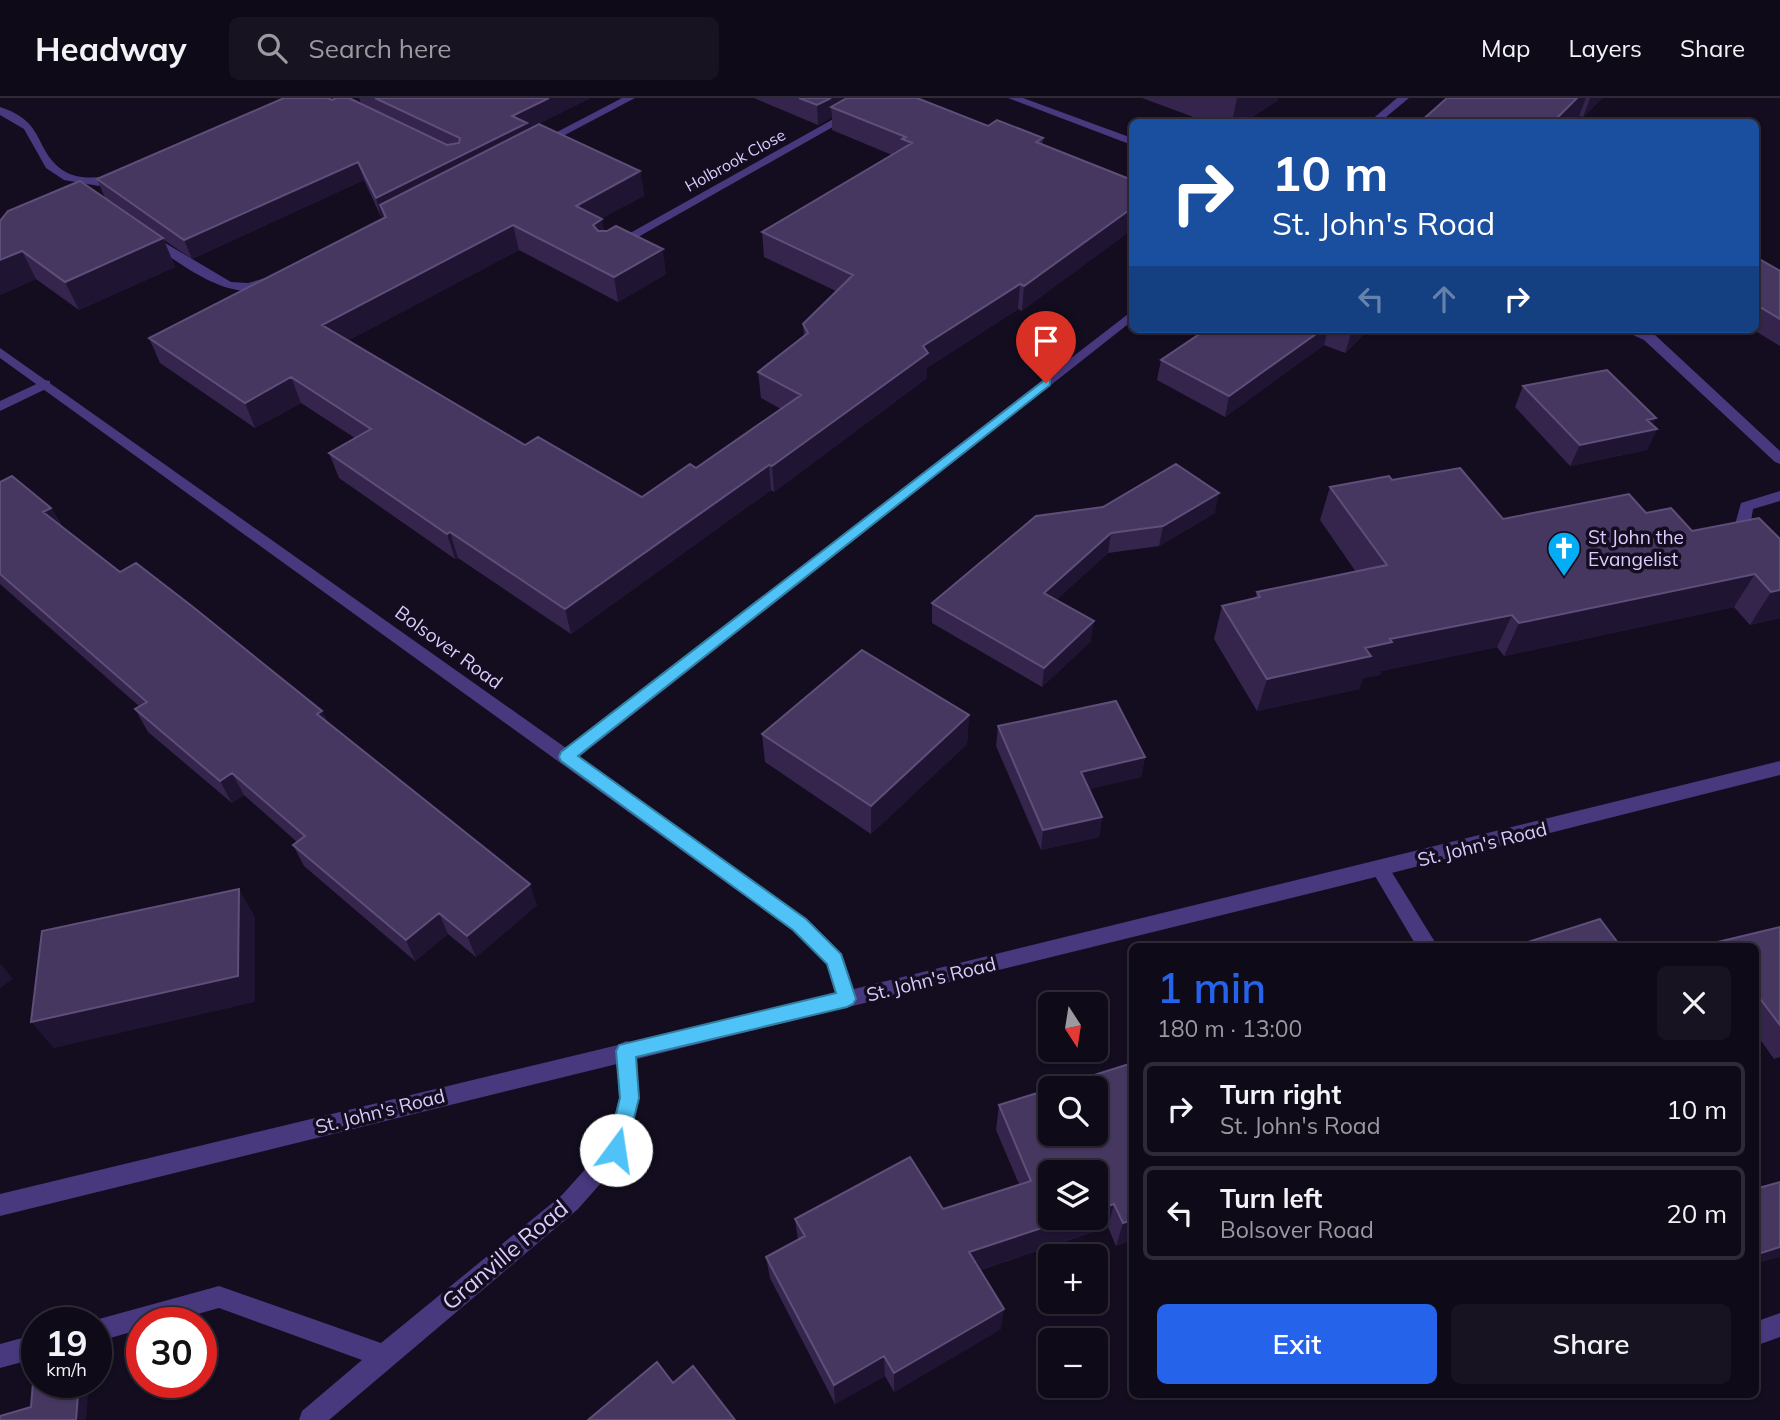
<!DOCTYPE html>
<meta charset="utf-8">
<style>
:root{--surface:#0e0a17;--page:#171320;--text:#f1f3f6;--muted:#9b9aa1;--line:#2e2b36;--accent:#2563eb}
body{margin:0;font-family:Mulish,sans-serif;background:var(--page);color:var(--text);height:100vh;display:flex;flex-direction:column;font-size:26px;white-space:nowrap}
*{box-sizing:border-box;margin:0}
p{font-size:23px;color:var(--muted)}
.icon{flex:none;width:38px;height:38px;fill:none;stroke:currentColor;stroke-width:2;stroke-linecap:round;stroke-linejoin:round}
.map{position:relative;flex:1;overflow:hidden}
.panel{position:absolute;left:1129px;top:845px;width:630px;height:455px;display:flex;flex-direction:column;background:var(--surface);border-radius:10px;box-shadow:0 2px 5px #0004,0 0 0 2px var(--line)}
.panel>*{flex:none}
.hud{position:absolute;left:1129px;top:21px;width:630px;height:214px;border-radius:10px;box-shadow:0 2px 5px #0004,0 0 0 2px var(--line);background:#1a4fa0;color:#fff;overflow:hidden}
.needle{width:46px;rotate:168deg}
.controls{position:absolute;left:1038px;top:894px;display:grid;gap:14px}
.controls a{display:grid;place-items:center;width:70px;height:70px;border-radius:10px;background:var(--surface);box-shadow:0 2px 5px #0004,0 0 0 2px var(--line);font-size:35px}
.speed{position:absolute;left:21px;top:1209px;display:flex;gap:14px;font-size:35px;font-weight:700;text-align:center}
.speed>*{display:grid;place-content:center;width:91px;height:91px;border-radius:50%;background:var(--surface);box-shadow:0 2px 5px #0004,0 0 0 2px var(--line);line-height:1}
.speed small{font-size:18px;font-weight:400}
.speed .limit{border:10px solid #d22;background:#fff;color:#111}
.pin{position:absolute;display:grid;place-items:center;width:60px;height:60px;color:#fff;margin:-72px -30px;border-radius:50% 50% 50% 0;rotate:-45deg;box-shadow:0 0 7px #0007}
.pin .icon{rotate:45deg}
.me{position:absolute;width:77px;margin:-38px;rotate:14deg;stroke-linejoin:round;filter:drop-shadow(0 0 5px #0008)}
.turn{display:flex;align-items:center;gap:24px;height:147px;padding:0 28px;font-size:32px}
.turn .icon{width:91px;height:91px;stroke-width:2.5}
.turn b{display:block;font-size:49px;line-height:60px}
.lanes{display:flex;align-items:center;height:66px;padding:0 28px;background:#0003;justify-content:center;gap:35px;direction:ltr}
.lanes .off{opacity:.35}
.round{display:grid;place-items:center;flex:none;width:74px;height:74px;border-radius:10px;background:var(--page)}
.head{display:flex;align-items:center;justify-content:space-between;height:119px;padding:0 28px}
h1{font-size:42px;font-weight:600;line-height:52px;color:var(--accent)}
.cta{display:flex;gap:14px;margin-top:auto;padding:14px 28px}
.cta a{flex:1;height:80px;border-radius:10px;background:var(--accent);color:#fff;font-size:28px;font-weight:600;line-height:80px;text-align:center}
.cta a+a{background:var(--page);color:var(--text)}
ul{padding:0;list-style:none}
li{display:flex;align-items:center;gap:21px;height:94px;margin:0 14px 10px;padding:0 14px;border:4px solid var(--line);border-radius:10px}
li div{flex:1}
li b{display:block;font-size:26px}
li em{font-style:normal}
header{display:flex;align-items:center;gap:42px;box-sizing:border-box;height:98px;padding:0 35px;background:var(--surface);border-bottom:2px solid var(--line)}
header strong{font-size:33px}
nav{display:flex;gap:38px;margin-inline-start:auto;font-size:24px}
.search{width:490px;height:63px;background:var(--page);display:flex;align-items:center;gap:18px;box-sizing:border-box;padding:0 24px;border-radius:10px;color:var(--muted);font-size:26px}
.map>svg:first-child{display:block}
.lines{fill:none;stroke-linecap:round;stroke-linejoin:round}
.lane{fill:#48387e;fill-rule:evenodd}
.street{fill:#48387e;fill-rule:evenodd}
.wall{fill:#35254d}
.shaded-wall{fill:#201433}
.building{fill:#463760;stroke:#5e4e79;stroke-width:2}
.route{fill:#4fc3f7;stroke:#337fa1;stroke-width:2}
.labels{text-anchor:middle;stroke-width:7;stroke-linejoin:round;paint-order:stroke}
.far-street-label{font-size:16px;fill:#dbcbfe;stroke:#130d1f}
.poi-label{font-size:19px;fill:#dbcbfe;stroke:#130d1f;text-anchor:start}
.street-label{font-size:19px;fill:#dbcbfe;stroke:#130d1f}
.near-street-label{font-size:23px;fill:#dbcbfe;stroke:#130d1f}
</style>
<header>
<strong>Headway</strong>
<div class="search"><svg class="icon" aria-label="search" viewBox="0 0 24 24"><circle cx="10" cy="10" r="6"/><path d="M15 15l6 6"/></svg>Search here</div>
<nav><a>Map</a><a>Layers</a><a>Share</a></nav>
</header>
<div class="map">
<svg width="1780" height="1322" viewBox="0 0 1780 1322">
<rect width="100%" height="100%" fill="#130d1f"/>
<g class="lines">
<path class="lane" d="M622,0H635L544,48L534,46Z
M150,136L231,184L248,185L272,178L278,182C238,215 180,164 146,143L144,140Z
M45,282L50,283V289L0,313V303Z
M1780,393V403L1753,411L1750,429L1780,463V478L1774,477L1734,430L1741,405Z
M1381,765L1388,768L1438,849H1417L1372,773L1374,768Z
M1780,1215V1239L1755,1248V1224Z"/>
<path class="street" d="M871,0H884L617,151L607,148Z
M1008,0H1023L1132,40V47Z
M1397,0H1409L1380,24H1369Z
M0,9C47,24 33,52 64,73C86,87 117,73 127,80L99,88L64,82L46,70L24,31L0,17Z
M1132,213V223L579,659L807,821L842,856L854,891L1780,663V677L1336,789L637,961L639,1000L624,1059L578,1111L329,1322H299L302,1313L362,1262L219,1210L165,1225H142V1231L96,1244V1225L88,1224L219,1188L381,1245L562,1097L607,1047L619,1000L617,966L0,1118V1096L618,947L626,943L630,944L835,895L827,866L793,833L0,260V250L566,650Z
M1620,231H1639L1654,236L1780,353V366L1775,364L1644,242Z
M37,1236V1260L0,1270V1246Z"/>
</g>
<path class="wall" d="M359,0H590L528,31V32L640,73L644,98L601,120L604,133L666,176L618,204L519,152L349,242L525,347L642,399L696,370L781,311L761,300L758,274L804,239L803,226L836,193L764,159L762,134L892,57L832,32V19L818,27L754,0H917L988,28L1043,40L1022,213L1018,211L927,270V280L774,394L771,392L571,536L458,460L455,461L339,380L329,355L355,340L301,305L255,330L160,265L149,240L384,120L383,118L381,119L364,82L192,161L164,142L175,169L79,212L36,181L0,197V123L105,100L97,81L332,2L361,6Z
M1142,0H1278V2L1244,24H1207Z
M1447,0H1602L1583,19L1579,18L1573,24H1420Z
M1755,164L1780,173V248L1752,231H1755Z
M1207,231H1369L1345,255L1324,247L1225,319L1157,282L1161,262Z
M1523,288L1653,327L1657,331L1647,352L1570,368L1515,309Z
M1392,382L1503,421L1646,415L1692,433L1759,420L1780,520L1750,527L1734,509L1504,558L1497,549L1381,573L1380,577L1363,580L1359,591L1257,613L1214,541L1222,508L1255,500L1257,494L1356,474L1320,422L1330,389Z
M0,384L51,410L62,428L120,474L322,613L328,625L537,807L476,859L448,836L415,863L304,768L293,747L297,744L244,697L232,705L148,634L135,611L139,608L0,486Z
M1215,415L1159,448L1108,455L1056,502L1091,543L1042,589L932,525V505L1036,418Z
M969,617L967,646L871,736L765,664L762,636Z
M998,628L1145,659L1141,679L1089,691L1102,719L1099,739L1041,752L996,648Z
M1780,829V959L1774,961L1755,934V849H1714L1718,844Z
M1132,965V1142L1116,1148L1108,1129L980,1172L1001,1231L894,1294L885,1278L835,1306L770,1180L766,1159L798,1142L795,1121L943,1111L1019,1086L996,1032L999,1007Z"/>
<path class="shaded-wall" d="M549,0H590L528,31L530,44L380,107L383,118L381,119L376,100L512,18Z
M831,0H862L831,9L832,19L818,27L817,7Z
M1237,0H1278V2L1244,24H1232Z
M1577,0H1586L1579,18L1573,24H1553Z
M1590,0H1602L1583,19Z
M358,64L364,82L192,161L184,142Z
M640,73L644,98L580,132L576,108Z
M1132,110V132L1022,213L1024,188Z
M602,121L606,145L593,127Z
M513,127L519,152L331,252L322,227Z
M163,140L175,169L79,212L65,184Z
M663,151L666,176L618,204L614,179Z
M22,153L36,181L0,197V162Z
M1020,186L1018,211L927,270V280L774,394L772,368L923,248Z
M1323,231H1328L1324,247L1225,319L1229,298Z
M1355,231H1369L1345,255L1351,235Z
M291,279L301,305L255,330L245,305Z
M1656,320L1650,332L1657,331L1647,352L1570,368L1580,347L1647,322Z
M769,367L771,392L571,536L565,511Z
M1219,395L1215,415L1159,448L1163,428Z
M51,410L64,433L43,414Z
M450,434L458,460L455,461L447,436Z
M1111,435L1108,455L1042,515L1044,495Z
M1755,476L1734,509L1504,558L1519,525Z
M1780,492V520L1750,527L1771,494Z
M1512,517L1497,549L1381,573L1380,577L1363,580L1359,591L1257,613L1267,581L1390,541Z
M1094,523L1091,543L1042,589L1044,570Z
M322,613L332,635L317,616Z
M969,617L967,646L871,736V708Z
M1145,659L1141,679L1078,694L1081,674Z
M232,675L244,697L232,705L220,683Z
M1102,719L1099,739L1041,752L1043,732Z
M530,786L537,807L476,859L467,838Z
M239,791L255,819V904L54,950L31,924Z
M439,815L448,836L415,863L406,842Z
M0,865L13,881L0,890Z
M1114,1106L1108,1129L967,1176L969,1154L1072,1120H1096V1112Z
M1132,1122V1142L1116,1148L1123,1125Z
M1780,1149V1159L1755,1166V1157Z
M1004,1211L1001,1231L894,1294V1275Z
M884,1258L885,1278L835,1306L834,1287Z
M79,1284H89L86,1322H76Z"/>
<path class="building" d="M284,0H327L332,2L336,0H349L447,47L459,45L460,40L375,0H549L512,18L527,25L376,100L358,64L184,142L97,81Z
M799,0H831L817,7Z
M847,0H917L988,28L997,22L1043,40L1036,44L1132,82V110L1024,188L1020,186L923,248L928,255L772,368L769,367L565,511L450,434L447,436L329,355L371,331L291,279L245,305L149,240L386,119L380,107L539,26L640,73L576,108L602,121L593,127L598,133H607L616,128L663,151L614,179L513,127L322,227L525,347L538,339L642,399L690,366L696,370L801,297L758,274L808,235L803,226L853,177L762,134L912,45L902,41L906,39L831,9Z
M1447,0H1577L1553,24H1420Z
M80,83L163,140L65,184L22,153L0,162V123L8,113Z
M1761,162L1780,173V221L1755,206V164Z
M1207,231H1323L1229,298L1161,262Z
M1341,231H1355L1351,235Z
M1607,272L1656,320L1647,322L1657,331L1580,347L1523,288Z
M1176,366L1219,395L1163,428L1111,435L1044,495L1094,523L1044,570L932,505L1036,418L1103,409Z
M1460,370L1503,421L1629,396L1646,415L1671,410L1692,433L1759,420L1780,441V492L1771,494L1755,476L1519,525L1512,517L1390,541L1392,544L1365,550L1371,558L1267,581L1222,508L1260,499L1257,494L1387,467L1330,389L1389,378L1392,382Z
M12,378L51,410L43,414L120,474L136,465L193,509L322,613L317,616L530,786L467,838L439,815L406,842L293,747L305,738L232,675L220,683L135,611L147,604L0,476V384Z
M862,552L969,617L871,708L762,636Z
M1116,603L1145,659L1081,674L1102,719L1043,732L998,628Z
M239,791L238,878L31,924L42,833Z
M1600,821L1621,849H1512Z
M1780,829V927L1755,894V849H1721L1718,844Z
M1132,965V1122L1123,1125L1114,1106L1096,1112V1074H1050V1120H1072L969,1154L1004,1211L894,1275L884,1258L834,1287L766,1159L805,1138L795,1121L910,1059L943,1111L1031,1083L999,1007L1050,991V1036H1096V990H1053Z
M1780,1084V1149L1755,1157V1091Z
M657,1264L673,1285L693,1268L735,1322H588Z
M37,1271V1284H79L76,1322H0V1318L31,1309L34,1272Z"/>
<path class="route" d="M1046,281L1050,282V287L578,658L806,821L841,856L856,901L853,906L847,909L636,959L639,1000L626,1052L623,1059L616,1061L609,1059L607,1052L620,1000L616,953L619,947L836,895L827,866L793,832L561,663L559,659L561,654Z"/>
<defs>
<symbol id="church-pin" viewBox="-11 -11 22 30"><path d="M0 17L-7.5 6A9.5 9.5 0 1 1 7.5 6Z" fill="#03acf3" stroke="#130d1f"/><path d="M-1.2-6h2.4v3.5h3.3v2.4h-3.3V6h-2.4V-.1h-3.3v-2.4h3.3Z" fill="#fff"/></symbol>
</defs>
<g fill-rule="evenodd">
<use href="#church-pin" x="1545" y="431" width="38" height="52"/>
</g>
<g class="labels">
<g class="far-street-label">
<text transform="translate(735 62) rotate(-29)" y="6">Holbrook Close</text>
</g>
<g class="poi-label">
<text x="1588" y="446">St John the<tspan x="1588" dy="22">Evangelist</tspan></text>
</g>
<g class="street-label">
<text transform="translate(449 549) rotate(36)" y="7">Bolsover Road</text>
<text transform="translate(1482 746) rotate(-14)" y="7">St. John's Road</text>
<text transform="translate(931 881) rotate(-14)" y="7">St. John's Road</text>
<text transform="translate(380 1013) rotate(-14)" y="7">St. John's Road</text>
</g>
<g class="near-street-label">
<text transform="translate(505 1157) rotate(-40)" y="8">Granville Road</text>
</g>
</g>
</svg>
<div class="controls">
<a><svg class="needle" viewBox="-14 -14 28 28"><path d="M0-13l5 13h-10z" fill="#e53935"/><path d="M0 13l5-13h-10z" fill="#9b9aa1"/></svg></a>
<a><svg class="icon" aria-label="search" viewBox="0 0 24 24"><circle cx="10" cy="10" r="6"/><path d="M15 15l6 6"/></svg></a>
<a><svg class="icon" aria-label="layers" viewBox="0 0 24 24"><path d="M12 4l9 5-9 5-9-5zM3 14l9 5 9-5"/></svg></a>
<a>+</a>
<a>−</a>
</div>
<div class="speed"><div>19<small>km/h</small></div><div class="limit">30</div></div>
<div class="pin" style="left:1046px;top:285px;background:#d93025"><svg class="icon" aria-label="arrive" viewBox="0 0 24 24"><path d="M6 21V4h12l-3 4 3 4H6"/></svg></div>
<svg class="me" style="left:616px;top:1052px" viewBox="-20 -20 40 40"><circle r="19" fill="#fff"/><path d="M0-13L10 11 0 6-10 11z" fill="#4fc3f7"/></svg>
<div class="hud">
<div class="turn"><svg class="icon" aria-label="right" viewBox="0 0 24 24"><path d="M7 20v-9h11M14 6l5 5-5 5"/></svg><div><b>10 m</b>St. John's Road</div></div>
<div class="lanes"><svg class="icon off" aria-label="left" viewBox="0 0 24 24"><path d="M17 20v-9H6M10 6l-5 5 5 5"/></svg><svg class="icon off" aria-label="ahead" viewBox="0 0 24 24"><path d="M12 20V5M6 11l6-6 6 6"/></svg><svg class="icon" aria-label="right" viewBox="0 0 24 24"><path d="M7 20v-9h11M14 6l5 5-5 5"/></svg></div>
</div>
<section class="panel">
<div class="head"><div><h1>1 min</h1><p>180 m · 13:00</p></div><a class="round"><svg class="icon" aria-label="close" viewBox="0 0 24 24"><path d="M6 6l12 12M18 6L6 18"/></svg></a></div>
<ul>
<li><svg class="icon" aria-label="right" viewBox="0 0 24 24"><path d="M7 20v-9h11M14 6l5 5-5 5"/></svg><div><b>Turn right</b><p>St. John's Road</p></div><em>10 m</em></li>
<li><svg class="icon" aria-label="left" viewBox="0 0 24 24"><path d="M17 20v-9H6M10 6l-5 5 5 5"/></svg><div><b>Turn left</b><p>Bolsover Road</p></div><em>20 m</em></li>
</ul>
<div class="cta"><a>Exit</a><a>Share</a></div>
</section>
</div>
